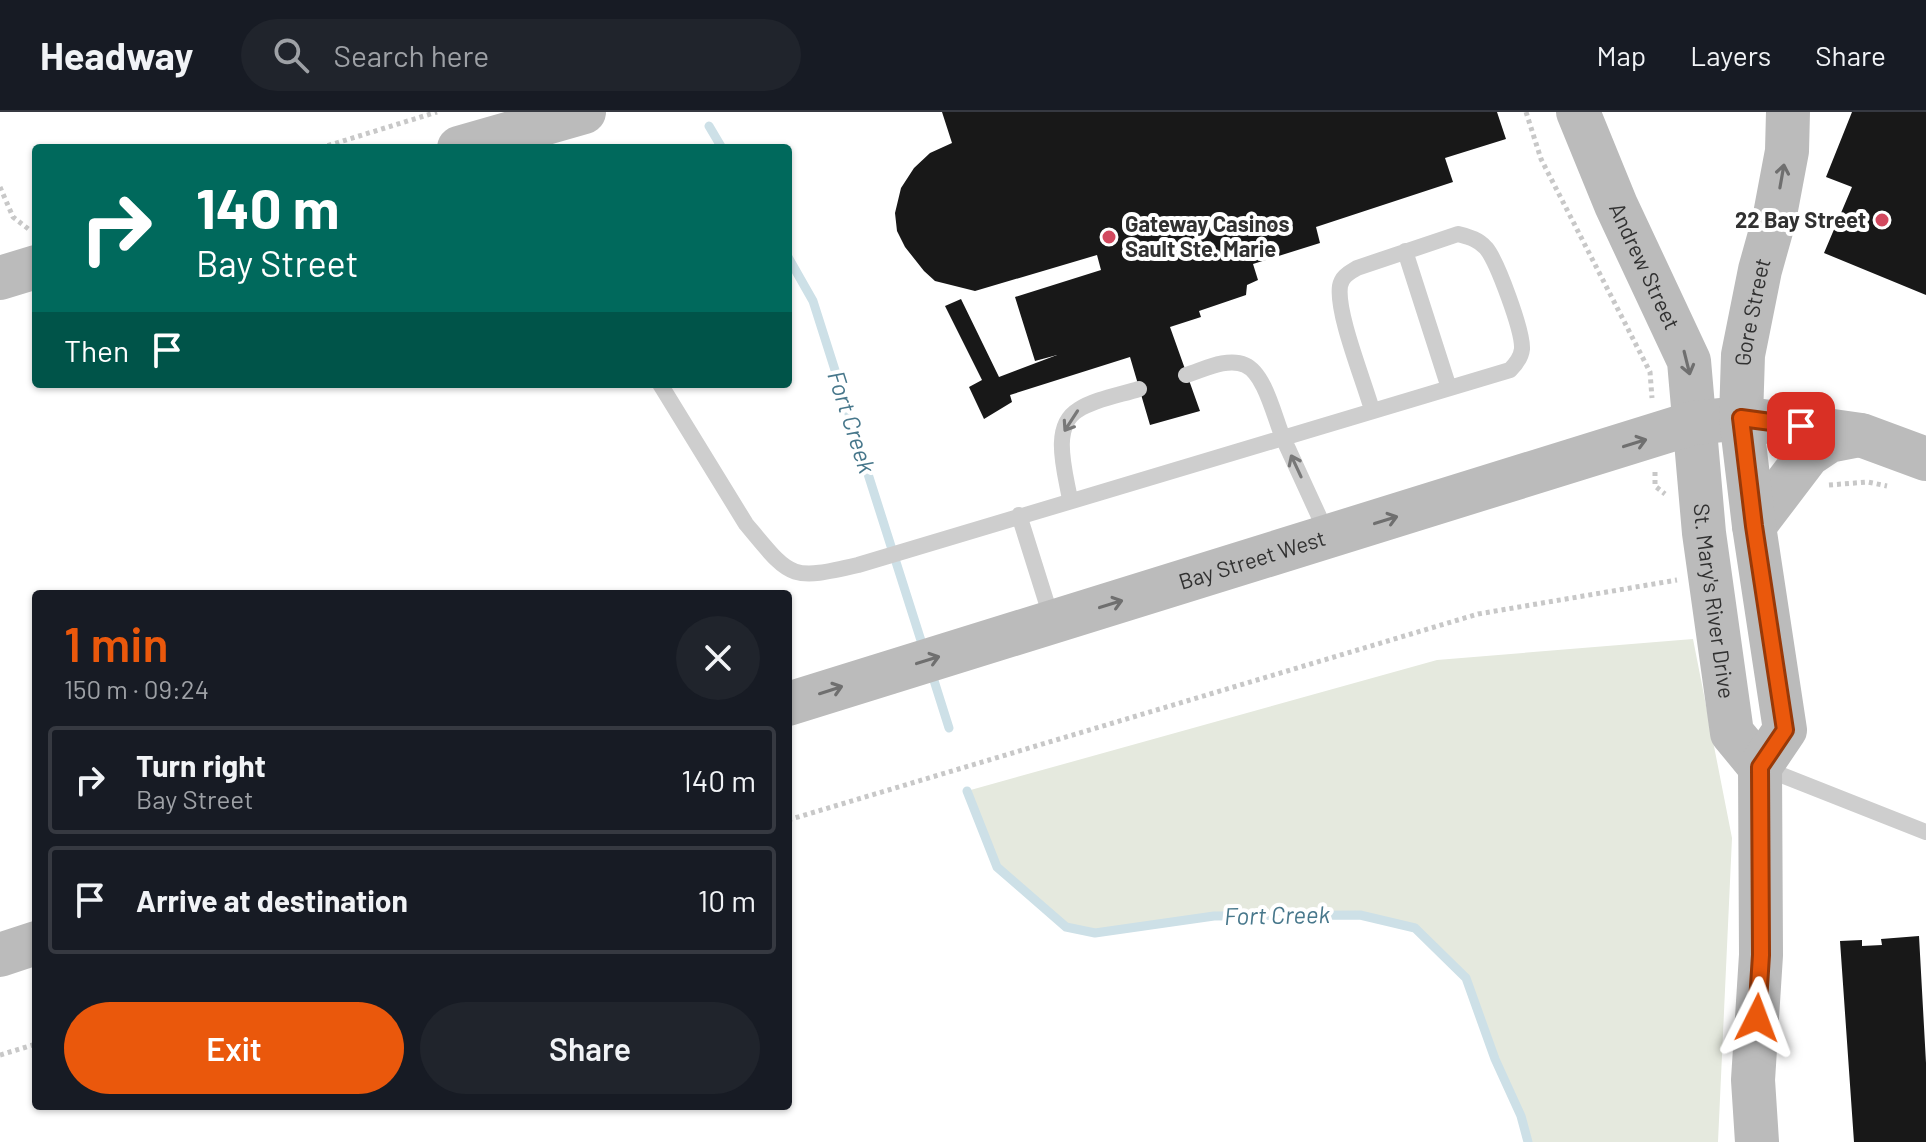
<!DOCTYPE html>
<meta charset="utf-8">
<style>
:root{--surface:#171b24;--page:#20242c;--text:#f1f3f6;--muted:#9ea1a6;--line:#363941;--accent:#ea580c}
body{margin:0;font-family:Barlow,sans-serif;background:var(--page);color:var(--text);height:100vh;display:flex;flex-direction:column;font-size:30px;white-space:nowrap}
*{box-sizing:border-box;margin:0}
p{font-size:26px;color:var(--muted)}
.icon{flex:none;width:44px;height:44px;fill:none;stroke:currentColor;stroke-width:2;stroke-linecap:round;stroke-linejoin:round}
.map{position:relative;flex:1;overflow:hidden}
.side{position:absolute;left:32px;top:478px;width:760px;height:520px;display:flex;flex-direction:column;background:var(--surface);border-radius:8px;box-shadow:0 2px 6px #0004}
.side>*{flex:none}
.banner{position:absolute;left:32px;top:32px;width:760px;height:244px;border-radius:8px;box-shadow:0 2px 6px #0004;background:#00695c;color:#fff;overflow:hidden}
.pin{position:absolute;display:grid;place-items:center;width:68px;height:68px;color:#fff;margin:-34px;border-radius:16px;box-shadow:0 4px 12px #0006}
.me{position:absolute;width:88px;margin:-44px;rotate:3deg;stroke-linejoin:round;filter:drop-shadow(0 0 6px #0008)}
.turn{display:flex;align-items:center;gap:28px;height:168px;padding:0 32px;font-size:36px}
.turn .icon{width:104px;height:104px;stroke-width:2.5}
.turn b{display:block;font-size:56px;line-height:68px}
.then{display:flex;align-items:center;height:76px;padding:0 32px;background:#0003;gap:16px;font-size:30px}
.round{display:grid;place-items:center;flex:none;width:84px;height:84px;border-radius:42px;background:var(--page)}
.summary{display:flex;align-items:center;justify-content:space-between;height:136px;padding:0 32px}
h1{font-size:48px;font-weight:600;line-height:60px;color:var(--accent)}
.action{display:flex;gap:16px;margin-top:auto;padding:16px 32px}
.action a{flex:1;height:92px;border-radius:48px;background:var(--accent);color:#fff;font-size:32px;font-weight:600;line-height:92px;text-align:center}
.action a+a{background:var(--page);color:var(--text)}
ul{padding:0;list-style:none}
li{display:flex;align-items:center;gap:24px;height:108px;margin:0 16px 12px;padding:0 16px;border:4px solid var(--line);border-radius:8px}
li div{flex:1}
li b{display:block;font-size:30px}
li em{font-style:normal}
header{display:flex;align-items:center;gap:48px;box-sizing:border-box;height:112px;padding:0 40px;background:var(--surface);border-bottom:2px solid var(--line)}
header strong{font-size:38px}
nav{display:flex;gap:44px;margin-inline-start:auto;font-size:28px}
.search{width:560px;height:72px;background:var(--page);display:flex;align-items:center;gap:20px;box-sizing:border-box;padding:0 28px;border-radius:44px;color:var(--muted);font-size:30px}
.map>svg:first-child{display:block}
.green{fill:#e5e9de}
.lines{fill:none;stroke-linecap:round;stroke-linejoin:round}
.stream{stroke:#cde0e7;stroke-width:9}
.building{fill:#181818}
.path{stroke:#c8c8c8;stroke-width:5;stroke-dasharray:4 4;stroke-linecap:butt}
.lane{stroke:#cecece;stroke-width:16}
.secondary{stroke:#bbb;stroke-width:44}
.oneway{stroke:#6f6f6f}
.oneway2{stroke:#787878}
.route-casing{stroke:#983908;stroke-width:20}
.route{stroke:#ea580c;stroke-width:14}
.poi-dot{fill:#d2495f;stroke:#fff;stroke-width:3}
.labels{text-anchor:middle;stroke-width:8;stroke-linejoin:round;paint-order:stroke}
.poi-label{font-size:22px;font-weight:bold;fill:#313131;stroke:#fff;text-anchor:end}
.street-label{font-size:22px;fill:#313131;stroke:#fff}
.water-label{font-size:24px;font-style:italic;fill:#47778b;stroke:#fff}
</style>
<header>
<strong>Headway</strong>
<div class="search"><svg class="icon" aria-label="search" viewBox="0 0 24 24"><circle cx="10" cy="10" r="6"/><path d="M15 15l6 6"/></svg>Search here</div>
<nav><a>Map</a><a>Layers</a><a>Share</a></nav>
</header>
<div class="map">
<svg width="1926" height="1030" viewBox="0 0 1926 1030">
<rect width="100%" height="100%" fill="#fff"/>
<path class="green" d="M1693,527L1732,726L1718,1030H1528L1521,1004L1495,947L1466,866L1415,816L1343,803L1214,804L1095,821L1066,815L997,755L967,679L1437,548Z"/>
<g class="lines">
<path class="stream" d="M709,14L722,36
M788,145L813,189L924,538
M931,559L949,616
M967,679L997,755L1066,815L1095,821L1214,804L1360,803L1415,816L1466,866L1495,947L1521,1004L1528,1030"/>
</g>
<path class="building" d="M942,0H1497L1506,27L1445,46L1453,70L1316,115L1320,131L1253,152L1258,168L1247,173L1246,183L1199,199L1201,205L1170,215L1200,299L1150,313L1130,245L1010,283L1012,290L984,307L969,275L982,268L945,194L961,187L999,265L1057,243L1035,249L1015,185L1101,158L1097,143L975,179L935,169L924,159L905,135L897,119L895,101L901,76L914,56L930,41L952,31Z
M1852,0H1926V183L1824,141L1852,75L1826,65Z
M1919,824L1926,951V1030H1854L1840,829L1862,828V834L1882,833L1881,827Z"/>
<g class="lines">
<path class="path" d="M1526,0L1541,47L1650,260L1652,286
M320,36L437,0
M0,75L13,105L31,119
M1655,360V374L1665,382
M1829,373L1868,370L1887,374
M788,708L1478,502L1677,468
M0,943L36,932"/>
<path class="lane" d="M1405,139L1449,276
M1186,263C1203,258 1227,245 1245,253C1266,262 1275,309 1284,328C1299,360 1313,392 1328,424
M660,272L746,412C791,466 789,469 858,453L1510,258C1516,252 1521,246 1522,237C1523,219 1497,149 1486,136C1478,127 1469,125 1458,122L1357,156C1349,161 1342,164 1340,174C1336,201 1364,269 1372,298
M1070,388C1066,362 1050,315 1078,298C1095,287 1120,283 1139,277
M1019,403L1052,508
M1764,656L1926,720"/>
<g class="secondary">
<path id="s1" d="M1578,0L1616,93L1689,249L1704,421L1732,621L1760,655"/>
<path d="M459,36L584,0"/>
<path d="M0,166L36,155"/>
<path d="M1754,414L1808,343L1829,329L1860,323"/>
<path id="s2" d="M788,592L1693,311L1741,306L1861,323L1926,347"/>
<path d="M0,843L36,831"/>
<path id="s3" d="M1757,1030L1753,968L1761,843L1760,655L1785,618L1754,414L1741,306L1743,243L1760,158L1774,108L1787,39L1788,0"/>
</g>
</g>
<defs><path id="oneway-shaft" d="M-6 0H5M1.5-3L5.5 0L1.5 3" fill="none" stroke-width="1.6" stroke-linecap="round" stroke-linejoin="round" transform="scale(2)"/></defs>
<g class="oneway">
<use href="#oneway-shaft" transform="translate(1782 64) rotate(-80)"/>
<use href="#oneway-shaft" transform="translate(1687 251) rotate(76)"/>
<use href="#oneway-shaft" transform="translate(1635 331) rotate(-17)"/>
<use href="#oneway-shaft" transform="translate(1386 408) rotate(-17)"/>
<use href="#oneway-shaft" transform="translate(1111 492) rotate(-17)"/>
<use href="#oneway-shaft" transform="translate(928 548) rotate(-17)"/>
<use href="#oneway-shaft" transform="translate(831 578) rotate(-18)"/>
</g>
<g class="oneway2">
<use href="#oneway-shaft" transform="translate(1071 309) rotate(123)"/>
<use href="#oneway-shaft" transform="translate(1296 354) rotate(-115)"/>
</g>
<g class="lines">
<defs>
<path id="route" d="M1757,906L1761,843L1760,655L1785,618L1754,414L1741,306L1801,314"/>
</defs>
<use href="#route" class="route-casing"/>
<use href="#route" class="route"/>
</g>
<g class="poi-dot">
<circle cx="1882" cy="108" r="8"/>
<circle cx="1109" cy="125" r="8"/>
</g>
<g class="labels">
<g class="poi-label">
<text x="1866" y="116">22 Bay Street</text>
<text x="1125" y="120" text-anchor="start">Gateway Casinos<tspan x="1125" dy="25">Sault Ste. Marie</tspan></text>
</g>
<g class="street-label">
<text dy="8" stroke="none"><textPath href="#s1" startOffset="168">Andrew Street</textPath></text>
<text dy="8" stroke="none"><textPath href="#s3" startOffset="842">Gore Street</textPath></text>
<text dy="8" stroke="none"><textPath href="#s2" startOffset="486">Bay Street West</textPath></text>
<text dy="8" stroke="none"><textPath href="#s1" startOffset="514">St. Mary's River Drive</textPath></text>
</g>
<g class="water-label">
<text transform="translate(851 310) rotate(72)" y="8">Fort Creek</text>
<text transform="translate(1277 804) rotate(-1)" y="8">Fort Creek</text>
</g>
</g>
</svg>
<div class="pin" style="left:1801px;top:314px;background:#d93025"><svg class="icon" aria-label="arrive" viewBox="0 0 24 24"><path d="M6 21V4h12l-3 4 3 4H6"/></svg></div>
<svg class="me" style="left:1757px;top:906px" viewBox="-20 -20 40 40"><path d="M0-17L14 15 0 8-14 15z" fill="#ea580c" stroke="#fff" stroke-width="4"/></svg>
<div class="banner">
<div class="turn"><svg class="icon" aria-label="right" viewBox="0 0 24 24"><path d="M7 20v-9h11M14 6l5 5-5 5"/></svg><div><b>140 m</b>Bay Street</div></div>
<div class="then">Then<svg class="icon" aria-label="arrive" viewBox="0 0 24 24"><path d="M6 21V4h12l-3 4 3 4H6"/></svg></div>
</div>
<section class="side">
<div class="summary"><div><h1>1 min</h1><p>150 m · 09:24</p></div><a class="round"><svg class="icon" aria-label="close" viewBox="0 0 24 24"><path d="M6 6l12 12M18 6L6 18"/></svg></a></div>
<ul>
<li><svg class="icon" aria-label="right" viewBox="0 0 24 24"><path d="M7 20v-9h11M14 6l5 5-5 5"/></svg><div><b>Turn right</b><p>Bay Street</p></div><em>140 m</em></li>
<li><svg class="icon" aria-label="arrive" viewBox="0 0 24 24"><path d="M6 21V4h12l-3 4 3 4H6"/></svg><div><b>Arrive at destination</b></div><em>10 m</em></li>
</ul>
<div class="action"><a>Exit</a><a>Share</a></div>
</section>
</div>
